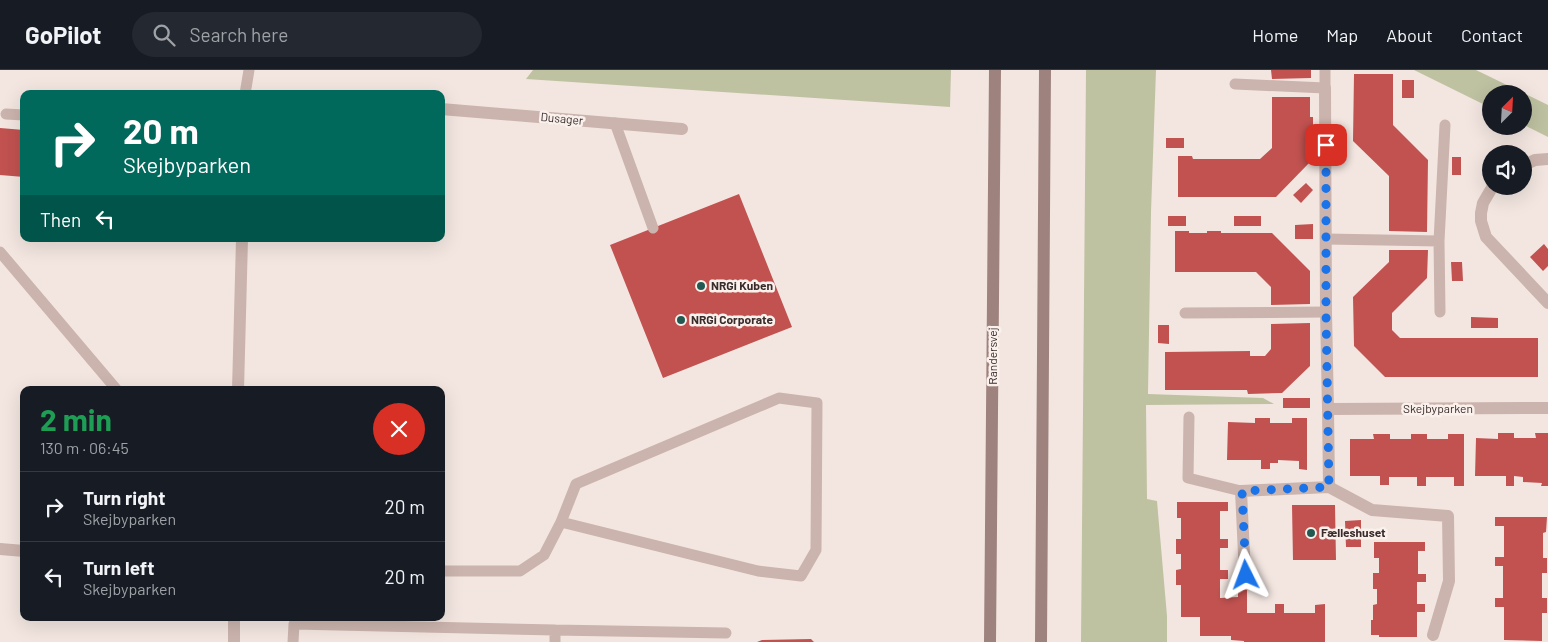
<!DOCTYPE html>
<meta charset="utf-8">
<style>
:root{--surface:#171b24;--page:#242831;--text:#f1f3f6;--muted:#9ea1a6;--line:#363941}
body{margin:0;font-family:Barlow,sans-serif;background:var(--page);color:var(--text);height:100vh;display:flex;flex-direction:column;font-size:19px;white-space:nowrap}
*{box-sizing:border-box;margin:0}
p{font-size:16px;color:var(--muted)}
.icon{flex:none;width:28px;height:28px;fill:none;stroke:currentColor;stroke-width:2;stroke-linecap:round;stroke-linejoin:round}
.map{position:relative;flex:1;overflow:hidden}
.details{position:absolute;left:20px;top:316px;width:425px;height:235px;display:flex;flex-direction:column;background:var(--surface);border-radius:10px;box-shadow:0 5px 20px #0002}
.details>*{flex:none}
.top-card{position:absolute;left:20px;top:20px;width:425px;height:152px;border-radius:10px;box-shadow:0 5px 20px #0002;background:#00695c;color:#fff;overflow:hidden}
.needle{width:32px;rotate:24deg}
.tools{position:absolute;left:1482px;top:15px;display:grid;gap:10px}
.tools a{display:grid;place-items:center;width:50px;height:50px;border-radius:50%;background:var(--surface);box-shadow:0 5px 20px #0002;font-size:25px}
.pin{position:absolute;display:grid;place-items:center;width:42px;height:42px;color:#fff;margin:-21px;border-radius:10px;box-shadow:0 2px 8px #0006}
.me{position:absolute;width:55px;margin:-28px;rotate:357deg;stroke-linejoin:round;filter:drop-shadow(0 0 4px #0008)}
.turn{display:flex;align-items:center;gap:18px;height:105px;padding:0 20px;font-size:22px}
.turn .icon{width:65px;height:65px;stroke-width:2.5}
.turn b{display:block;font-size:35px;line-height:42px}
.then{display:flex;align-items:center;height:48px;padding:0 20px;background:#0003;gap:10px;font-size:19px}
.round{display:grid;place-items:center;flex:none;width:52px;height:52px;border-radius:26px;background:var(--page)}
.overview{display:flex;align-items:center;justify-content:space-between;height:85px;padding:0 20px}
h1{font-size:30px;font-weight:700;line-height:38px;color:#1e9e55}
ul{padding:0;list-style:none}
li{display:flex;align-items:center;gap:15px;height:70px;padding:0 20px;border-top:1px solid var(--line)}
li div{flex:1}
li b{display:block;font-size:19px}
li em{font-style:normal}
header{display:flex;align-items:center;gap:30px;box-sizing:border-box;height:70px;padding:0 25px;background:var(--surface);border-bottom:1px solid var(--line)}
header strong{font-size:24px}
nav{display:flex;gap:28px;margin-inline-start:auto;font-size:18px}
.search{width:350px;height:45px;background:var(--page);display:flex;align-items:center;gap:12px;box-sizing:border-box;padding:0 18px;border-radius:28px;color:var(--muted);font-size:19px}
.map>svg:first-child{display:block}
.green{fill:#bec2a1}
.building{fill:#c15250}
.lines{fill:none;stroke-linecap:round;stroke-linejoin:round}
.service{stroke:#cbb4ad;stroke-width:11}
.minor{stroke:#cbb4ad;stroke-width:12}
.secondary{stroke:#9e827e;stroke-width:12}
.route{stroke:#1a73e8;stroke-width:9;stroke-dasharray:0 16.2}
.poi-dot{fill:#225a51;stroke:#faf1ed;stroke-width:2}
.labels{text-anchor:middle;stroke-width:5;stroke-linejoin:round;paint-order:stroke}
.street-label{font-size:12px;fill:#392c2b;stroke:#faf1ed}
.poi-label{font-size:12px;font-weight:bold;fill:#392c2b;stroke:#faf1ed;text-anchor:start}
</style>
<header>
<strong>GoPilot</strong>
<div class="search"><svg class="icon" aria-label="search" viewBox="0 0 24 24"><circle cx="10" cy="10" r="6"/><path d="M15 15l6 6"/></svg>Search here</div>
<nav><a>Home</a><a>Map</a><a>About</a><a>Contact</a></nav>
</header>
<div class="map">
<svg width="1548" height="572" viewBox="0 0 1548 572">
<rect width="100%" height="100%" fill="#f3e6e1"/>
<path class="green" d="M533,0H951L950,37L526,9Z
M1086,0H1156L1151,142L1148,324L1263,328L1274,334L1146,335L1147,429L1157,431L1167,546V572H1081Z
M1414,0H1476L1548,35V67L1524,55V24H1491V38Z"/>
<path class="building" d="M1271,0H1311V8L1272,9Z
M1354,4H1393V55L1428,90L1427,162L1389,161V106L1353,71Z
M1402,10H1414V28H1402Z
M1272,27H1310V47H1313V61L1310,62V92L1276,127H1178V86H1192L1193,89H1260L1272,78Z
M0,58L24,60V107L0,105Z
M1166,68H1184V78H1166Z
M1452,87H1461V105H1452Z
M1306,113L1313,120L1301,133L1293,125Z
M739,124L792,257L663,308L610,175Z
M1168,146H1186V156H1168Z
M1234,146H1261V156H1234Z
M1313,154V169H1295V155Z
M1175,161H1189V163H1207V161H1221V163H1272L1310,201V234L1271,235V217L1256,202H1175Z
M1544,174L1548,179V196L1543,201L1530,187Z
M1389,180H1428L1427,208L1392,243V260L1400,268H1538V307H1385L1354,276L1353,227L1389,192Z
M1451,192H1462L1463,211H1452Z
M1471,247L1498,248V258H1471Z
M1310,253V296L1282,323L1248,324L1247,320H1165V282L1250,281V286H1265L1271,279V254Z
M1158,255H1169V274L1158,273Z
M1283,328H1310V338H1283Z
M1255,348H1270V353H1292V348H1307V400L1299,399V391L1278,390V393H1270V399H1261V390H1227L1228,352L1255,353Z
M1498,363H1514V368H1536L1535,363H1548V416H1541L1542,413L1523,412V407L1514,406V416H1506V406H1475L1476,368L1498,369Z
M1373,364H1390V369H1411V364H1427V369H1448V364H1464V416H1454V407H1426V416H1417V407H1389V415H1380V406H1350V369H1374Z
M1177,432H1228V441H1220V469H1228V478H1220V500H1228V509H1220V528L1238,527V519L1247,520V543H1275V534H1284V543H1315V535L1325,534V572H1244V571L1231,570V566H1200V547H1181V515H1176V500L1181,499V484H1176V469H1181V448H1177Z
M1292,435H1335L1336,490H1293Z
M1495,447H1547L1546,462L1543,463V488H1547V503H1542V528H1547V543H1542V571L1504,570V537H1495V528H1503V496H1495V487H1504V456H1495Z
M1361,450V477H1346L1345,451Z
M1374,472H1425V481H1418V504H1426V512H1417V534H1425V542H1417V567H1379V565H1371V550H1373V535L1377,534V519H1373V503H1379V488H1374Z
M811,569L814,572H757L762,570Z"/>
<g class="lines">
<path class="service" d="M1235,14L1325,18V0
M245,24L249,0
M6,44L24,45
M615,53L653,158
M1326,169L1439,171
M0,182L117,320
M1440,242L1439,171L1445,55
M1185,243L1326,242
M1189,347L1188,408L1241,421
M441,501H520L544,485L561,452L576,414L779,328L817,333L816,480L801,506L758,501L561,452
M293,572L294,554L555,560
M555,572V560L726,563"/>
<path class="minor" d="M1325,18L1326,242L1328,339L1548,338
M441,39L682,59
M1524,95L1535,90L1548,89
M1493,116L1483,133L1481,143V151L1486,167L1548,233
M238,320L242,169
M1329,417L1372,440L1448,446L1449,511L1433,565
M0,479L24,481
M1245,505L1241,421L1329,417L1328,339
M234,572V548"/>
<path class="secondary" d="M990,572L995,0
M1041,572L1045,0"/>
</g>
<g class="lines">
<path class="route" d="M1246,505L1242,421L1329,417L1326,242V75"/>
</g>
<g class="poi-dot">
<circle cx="701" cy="216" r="5"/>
<circle cx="681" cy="250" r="5"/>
<circle cx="1311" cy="463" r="5"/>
</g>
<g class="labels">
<g class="street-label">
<text transform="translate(562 49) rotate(5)" y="4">Dusager</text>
<text transform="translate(993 286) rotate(-90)" y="4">Randersvej</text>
<text x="1438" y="343">Skejbyparken</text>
</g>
<g class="poi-label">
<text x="711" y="220">NRGi Kuben</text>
<text x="691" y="254">NRGi Corporate</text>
<text x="1321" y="467">Fælleshuset</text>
</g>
</g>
</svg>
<div class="tools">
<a><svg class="needle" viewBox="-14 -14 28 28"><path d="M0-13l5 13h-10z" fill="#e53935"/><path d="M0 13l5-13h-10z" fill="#9ea1a6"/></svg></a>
<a><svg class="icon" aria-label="sound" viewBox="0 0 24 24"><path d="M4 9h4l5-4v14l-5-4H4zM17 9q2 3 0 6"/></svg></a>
</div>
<div class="pin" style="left:1326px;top:75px;background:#d93025"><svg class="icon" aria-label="arrive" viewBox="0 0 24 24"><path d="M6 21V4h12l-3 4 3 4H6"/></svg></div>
<svg class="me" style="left:1246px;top:505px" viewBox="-20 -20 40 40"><path d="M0-17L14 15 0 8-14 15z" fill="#1a73e8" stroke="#fff" stroke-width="4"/></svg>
<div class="top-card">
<div class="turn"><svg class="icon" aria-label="right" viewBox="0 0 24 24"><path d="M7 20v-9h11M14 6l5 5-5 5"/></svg><div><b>20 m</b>Skejbyparken</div></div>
<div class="then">Then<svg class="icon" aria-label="left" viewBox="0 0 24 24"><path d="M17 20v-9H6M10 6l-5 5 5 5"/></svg></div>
</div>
<section class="details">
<div class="overview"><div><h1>2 min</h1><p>130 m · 06:45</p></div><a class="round" style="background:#d93025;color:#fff"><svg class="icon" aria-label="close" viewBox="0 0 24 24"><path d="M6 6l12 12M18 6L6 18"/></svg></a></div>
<ul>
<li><svg class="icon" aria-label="right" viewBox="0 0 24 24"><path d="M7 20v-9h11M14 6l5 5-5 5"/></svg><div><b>Turn right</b><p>Skejbyparken</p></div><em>20 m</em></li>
<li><svg class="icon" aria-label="left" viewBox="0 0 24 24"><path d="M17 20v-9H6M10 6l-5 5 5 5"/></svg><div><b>Turn left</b><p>Skejbyparken</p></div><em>20 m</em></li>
</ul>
</section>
</div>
